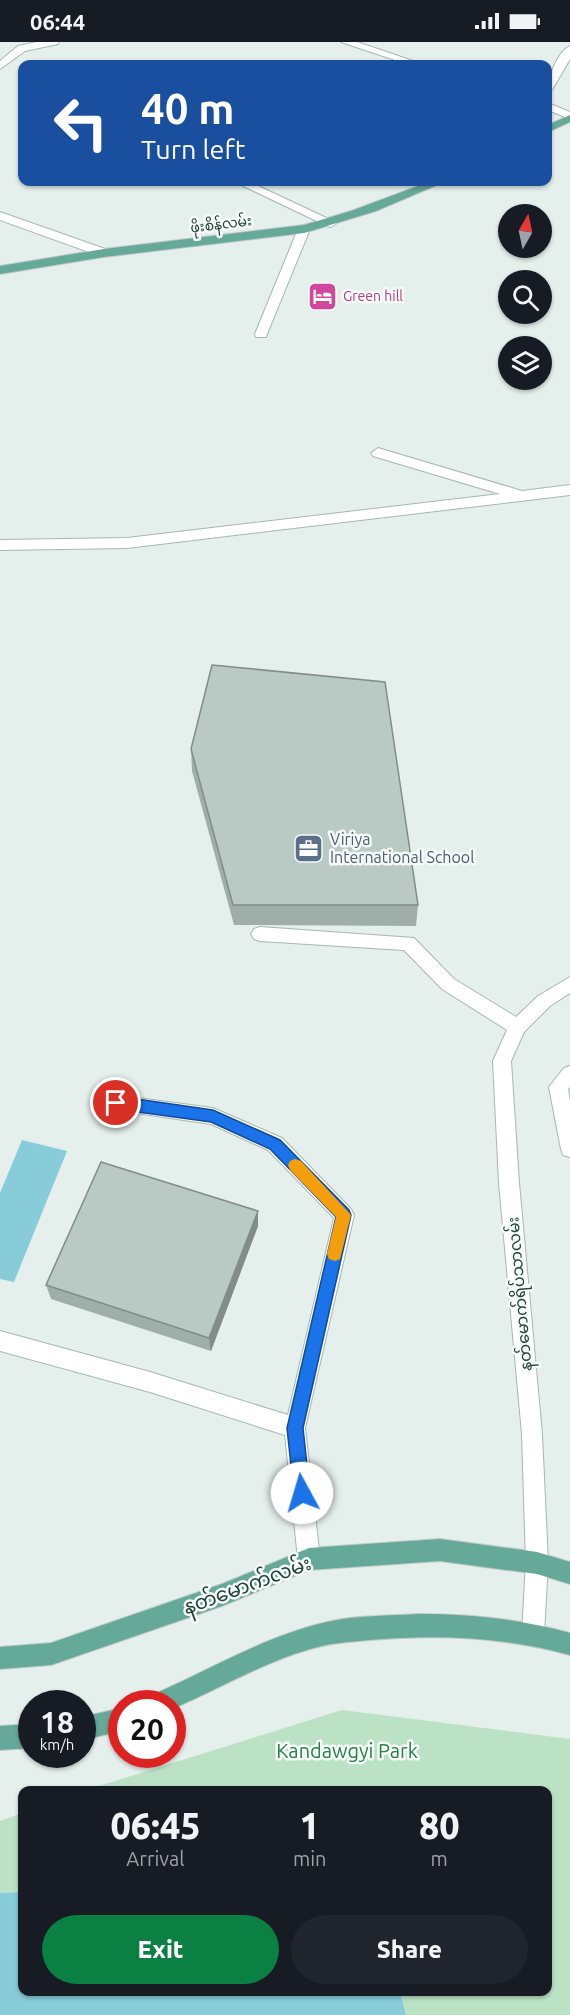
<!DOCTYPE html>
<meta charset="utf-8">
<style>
:root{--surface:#171b24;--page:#20242c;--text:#f1f3f6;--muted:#9ea1a6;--accent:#0b8043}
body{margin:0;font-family:Ubuntu,"Noto Sans Myanmar",sans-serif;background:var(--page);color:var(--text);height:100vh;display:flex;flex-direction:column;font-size:22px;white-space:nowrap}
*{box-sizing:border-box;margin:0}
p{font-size:20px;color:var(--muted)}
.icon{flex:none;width:33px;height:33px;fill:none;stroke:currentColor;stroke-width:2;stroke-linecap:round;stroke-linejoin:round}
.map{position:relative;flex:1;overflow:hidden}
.sheet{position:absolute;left:18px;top:1744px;width:534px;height:210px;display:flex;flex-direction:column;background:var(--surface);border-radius:12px;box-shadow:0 2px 4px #0004}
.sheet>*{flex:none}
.hud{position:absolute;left:18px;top:18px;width:534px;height:126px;border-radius:12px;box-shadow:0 2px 4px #0004;background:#1a4fa0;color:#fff;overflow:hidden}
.needle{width:39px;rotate:9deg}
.fabs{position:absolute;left:498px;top:162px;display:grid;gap:12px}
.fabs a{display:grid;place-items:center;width:54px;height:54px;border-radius:50%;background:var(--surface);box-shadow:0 2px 4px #0004;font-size:30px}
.speed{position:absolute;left:18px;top:1648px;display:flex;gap:12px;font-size:30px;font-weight:700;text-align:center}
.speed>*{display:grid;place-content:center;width:78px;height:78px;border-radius:50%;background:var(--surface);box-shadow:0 2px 4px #0004;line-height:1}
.speed small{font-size:15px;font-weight:400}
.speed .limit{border:9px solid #d22;background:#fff;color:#111}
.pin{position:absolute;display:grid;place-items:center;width:51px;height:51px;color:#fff;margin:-26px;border:3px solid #fff;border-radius:50%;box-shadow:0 2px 6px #0007}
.me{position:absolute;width:66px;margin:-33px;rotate:354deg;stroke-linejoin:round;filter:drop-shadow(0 0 4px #0008)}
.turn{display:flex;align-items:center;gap:21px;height:126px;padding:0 24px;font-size:27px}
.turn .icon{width:78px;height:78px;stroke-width:2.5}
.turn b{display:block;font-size:42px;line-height:51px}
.eta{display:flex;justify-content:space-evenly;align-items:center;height:102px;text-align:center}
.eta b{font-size:36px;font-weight:800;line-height:42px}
.cta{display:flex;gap:12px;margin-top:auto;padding:12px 24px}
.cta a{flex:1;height:69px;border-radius:36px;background:var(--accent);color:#fff;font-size:24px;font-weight:800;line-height:69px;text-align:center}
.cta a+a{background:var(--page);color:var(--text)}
.status{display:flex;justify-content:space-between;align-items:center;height:42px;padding:0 30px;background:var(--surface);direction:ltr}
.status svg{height:16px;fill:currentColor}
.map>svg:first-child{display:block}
.green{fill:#bce2c6}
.water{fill:#88ccd9}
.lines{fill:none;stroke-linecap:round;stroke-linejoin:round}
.minor-casing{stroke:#a6b8b3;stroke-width:2}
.major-casing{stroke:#c1cac8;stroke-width:2}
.minor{fill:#fff;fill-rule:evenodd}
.major{fill:#65a998;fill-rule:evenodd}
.wall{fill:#9faea9}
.shaded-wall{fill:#828d89}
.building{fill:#b9cac4;stroke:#828d89;stroke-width:1.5}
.route{fill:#1a73e8;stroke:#114b97;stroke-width:1.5}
.slow{fill:#f59e0b}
.labels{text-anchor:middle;stroke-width:5;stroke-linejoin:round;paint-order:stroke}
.far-street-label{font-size:14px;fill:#21433b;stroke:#f6fbf8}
.far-hotel-label{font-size:14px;fill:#b23c85;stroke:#f6fbf8;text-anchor:start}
.service-label{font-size:16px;fill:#4e5e75;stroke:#f6fbf8;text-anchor:start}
.street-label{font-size:16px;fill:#21433b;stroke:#f6fbf8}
.near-street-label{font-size:20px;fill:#21433b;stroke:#f6fbf8}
.near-park-label{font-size:20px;fill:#277f4a;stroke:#f6fbf8}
</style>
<div class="status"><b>06:44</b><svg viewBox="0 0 49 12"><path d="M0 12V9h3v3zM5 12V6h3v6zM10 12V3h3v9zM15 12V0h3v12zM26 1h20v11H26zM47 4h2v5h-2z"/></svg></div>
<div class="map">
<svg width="570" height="1973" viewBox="0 0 570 1973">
<rect width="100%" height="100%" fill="#e5efeb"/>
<path class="green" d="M342,1668L570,1697V1973H406L400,1950H548V1749H83Z
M22,1771V1850L0,1851V1779Z"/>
<path class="water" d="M22,1098L67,1109L14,1240L0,1237V1151Z
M22,1850V1950H400L406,1973H0V1851Z"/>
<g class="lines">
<defs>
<path id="minor" d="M37,0H59L58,2L25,9L0,27V19L18,4Z
M341,0H357L422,22H407Z
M570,4V17L552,48L548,49C548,36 557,10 570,4Z
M548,61L570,70V77L548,68Z
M235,140H250L337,181L331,185L327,184Z
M0,170L108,208L110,211L104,215L100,214L0,178Z
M304,183L310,187L267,292L266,295H256L255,292L298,187Z
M378,406L522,449L570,443V453L127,506L0,508V498L127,496L500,452L373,414L371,411Z
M260,885L414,896L454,937L516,975L538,954L570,935V951L550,964L524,990L511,1019L519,1141L542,1392L548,1521L544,1591L541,1599L533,1602L525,1599L522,1591L526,1521L522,1392L499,1141L493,1019L507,988L442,947L404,908L260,899L254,897L251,892L254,887Z
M570,1024V1045L568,1047L570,1059V1115L563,1113L561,1107L549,1045L564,1026Z
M116,1053L213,1066L282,1096L351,1167L354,1173L305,1386L320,1517L317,1525L309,1528L301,1525L298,1517L285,1393L150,1350L0,1309V1289L150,1330L288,1373L334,1176L268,1108L211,1082L109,1067L107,1061L109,1055Z"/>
<path id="major" d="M570,73V80L548,90V83Z
M429,140H444L376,169L304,191L104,215L0,232V224L104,207L304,183L351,169Z
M440,1497L537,1510L570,1520V1542L537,1532L440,1519L309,1528L222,1564L51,1623L0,1627V1605L51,1601L222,1542L309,1506Z
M418,1572C470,1572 520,1577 570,1591V1613C504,1595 438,1592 370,1598C348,1600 328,1601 307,1608C260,1622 217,1648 172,1667V1662H147L150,1654C208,1629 265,1594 327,1580C356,1573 389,1574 418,1572Z
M122,1666V1689L82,1698V1675Z
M32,1682V1706L0,1708V1684Z"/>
</defs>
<use href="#minor" class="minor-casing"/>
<use href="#major" class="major-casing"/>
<use href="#minor" class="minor"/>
<use href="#major" class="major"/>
</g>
<path class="wall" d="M191,707L418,863L416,884L234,883L192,729Z
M258,1169V1184L211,1309L51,1257L46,1243Z"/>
<path class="shaded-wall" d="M258,1169V1184L211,1309L209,1296Z"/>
<path class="building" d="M212,623L385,640L418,863H233L191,707Z
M101,1120L258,1169L209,1296L46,1243Z"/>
<path class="route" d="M116,1054L213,1068L280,1098L349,1168L351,1173L303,1386L310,1451L308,1457L302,1460L296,1457L294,1451L287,1386L336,1175L270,1107L211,1080L116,1067L111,1065L109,1061L111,1056Z"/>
<path class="slow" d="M295,1117L301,1119L351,1173L340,1217L335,1219L329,1217L327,1212L336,1175L290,1128L288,1123L290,1119Z"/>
<defs>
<symbol id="hotel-square" viewBox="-11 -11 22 22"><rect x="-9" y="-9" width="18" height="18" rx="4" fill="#d1479c" stroke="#f6fbf8"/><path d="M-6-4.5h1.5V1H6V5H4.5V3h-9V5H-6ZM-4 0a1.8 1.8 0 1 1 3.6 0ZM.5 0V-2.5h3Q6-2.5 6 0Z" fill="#fff"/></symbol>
<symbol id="office-square" viewBox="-11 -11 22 22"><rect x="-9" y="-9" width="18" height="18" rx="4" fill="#5c6f8a" stroke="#f6fbf8"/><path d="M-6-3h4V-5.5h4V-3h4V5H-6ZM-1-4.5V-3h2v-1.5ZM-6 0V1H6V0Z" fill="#fff"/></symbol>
</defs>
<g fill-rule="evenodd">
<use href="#hotel-square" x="306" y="238" width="33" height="33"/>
<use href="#office-square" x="292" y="790" width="33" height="33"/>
</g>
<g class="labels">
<g class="far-street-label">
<text transform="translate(221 182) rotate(-7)" y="5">ဖိုးစိန်လမ်း</text>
</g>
<g class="far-hotel-label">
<text x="343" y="259">Green hill</text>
</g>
<g class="service-label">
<text x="330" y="803">Viriya<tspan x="330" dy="18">International School</tspan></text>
</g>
<g class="street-label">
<text transform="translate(519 1252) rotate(-95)" y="6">နတ်မောက်ရိပ်သာလမ်း</text>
</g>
<g class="near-street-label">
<text transform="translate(247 1543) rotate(-20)" y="7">နတ်မောက်လမ်း</text>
</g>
<g class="near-park-label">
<text x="347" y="1716">Kandawgyi Park</text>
</g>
</g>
</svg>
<div class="fabs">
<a><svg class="needle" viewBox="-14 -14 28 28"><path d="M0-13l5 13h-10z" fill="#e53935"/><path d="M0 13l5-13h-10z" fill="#9ea1a6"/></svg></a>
<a><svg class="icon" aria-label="search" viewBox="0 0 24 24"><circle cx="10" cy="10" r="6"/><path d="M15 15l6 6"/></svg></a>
<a><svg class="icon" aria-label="layers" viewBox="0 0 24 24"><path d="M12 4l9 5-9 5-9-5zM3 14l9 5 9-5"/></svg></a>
</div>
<div class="speed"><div>18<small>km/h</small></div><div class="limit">20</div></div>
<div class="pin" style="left:116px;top:1061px;background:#d93025"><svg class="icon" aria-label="arrive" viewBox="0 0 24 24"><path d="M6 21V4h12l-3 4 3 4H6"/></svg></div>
<svg class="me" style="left:302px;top:1451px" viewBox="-20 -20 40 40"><circle r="19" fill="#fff"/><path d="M0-13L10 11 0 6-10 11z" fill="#1a73e8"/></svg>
<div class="hud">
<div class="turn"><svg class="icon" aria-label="left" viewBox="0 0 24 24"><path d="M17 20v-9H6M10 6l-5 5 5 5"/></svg><div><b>40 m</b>Turn left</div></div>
</div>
<section class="sheet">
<div class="eta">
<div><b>06:45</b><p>Arrival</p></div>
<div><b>1</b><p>min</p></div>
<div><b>80</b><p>m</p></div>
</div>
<div class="cta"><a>Exit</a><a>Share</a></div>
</section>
</div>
